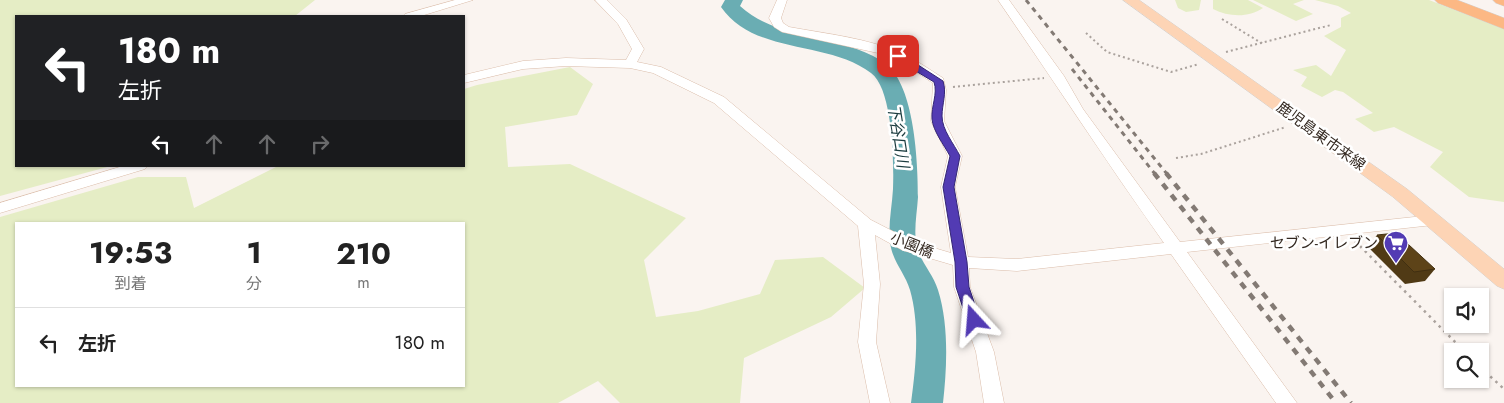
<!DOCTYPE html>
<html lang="ja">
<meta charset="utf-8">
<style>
:root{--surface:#fff;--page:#f2f2f2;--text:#222;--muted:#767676;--line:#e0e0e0}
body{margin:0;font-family:Jost,"Noto Sans JP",sans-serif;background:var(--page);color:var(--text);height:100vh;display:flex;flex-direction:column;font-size:19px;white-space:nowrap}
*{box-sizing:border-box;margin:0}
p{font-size:16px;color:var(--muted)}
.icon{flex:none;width:28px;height:28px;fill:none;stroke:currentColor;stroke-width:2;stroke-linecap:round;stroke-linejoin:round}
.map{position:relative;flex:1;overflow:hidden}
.details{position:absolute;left:15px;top:222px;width:450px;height:165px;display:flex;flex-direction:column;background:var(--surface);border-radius:0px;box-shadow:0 1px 4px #0004}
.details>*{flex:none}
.guide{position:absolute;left:15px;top:15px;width:450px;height:152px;border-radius:0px;box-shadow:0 1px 4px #0004;background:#202124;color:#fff;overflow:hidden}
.controls{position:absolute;left:1444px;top:288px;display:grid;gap:10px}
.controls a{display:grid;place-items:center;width:45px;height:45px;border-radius:0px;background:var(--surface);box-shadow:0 1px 4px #0004;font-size:25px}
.pin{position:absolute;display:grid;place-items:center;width:42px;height:42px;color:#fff;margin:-21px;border-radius:10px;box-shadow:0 2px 8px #0006}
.me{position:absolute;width:55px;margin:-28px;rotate:341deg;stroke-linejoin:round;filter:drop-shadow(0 0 4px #0008)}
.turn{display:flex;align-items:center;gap:18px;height:105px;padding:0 20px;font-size:22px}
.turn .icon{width:65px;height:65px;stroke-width:2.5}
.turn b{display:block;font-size:35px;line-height:42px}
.lanes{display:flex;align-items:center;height:48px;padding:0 20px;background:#0003;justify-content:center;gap:25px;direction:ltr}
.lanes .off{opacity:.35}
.eta{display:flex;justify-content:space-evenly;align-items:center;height:85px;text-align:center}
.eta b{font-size:30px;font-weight:700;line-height:35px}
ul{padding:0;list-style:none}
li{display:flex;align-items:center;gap:15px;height:70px;padding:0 20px;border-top:1px solid var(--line)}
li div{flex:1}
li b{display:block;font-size:19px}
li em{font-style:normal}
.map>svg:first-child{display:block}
.green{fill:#e5edc5;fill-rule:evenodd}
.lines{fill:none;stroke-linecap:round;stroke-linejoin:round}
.river{fill:#6aadb3;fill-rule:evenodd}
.minor-casing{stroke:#dbbdaa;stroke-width:1}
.major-casing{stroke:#d2d0ce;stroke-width:1}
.highway-casing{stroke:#d2d0ce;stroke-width:1}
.path-far1{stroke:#aaa29d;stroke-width:2;stroke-dasharray:2 3;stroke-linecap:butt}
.path{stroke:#aaa29d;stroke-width:2.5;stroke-dasharray:2.5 4.5;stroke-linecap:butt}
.minor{fill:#fff;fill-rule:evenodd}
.major{fill:#fdd4b5;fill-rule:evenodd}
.highway{fill:#fcb884;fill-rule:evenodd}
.rail-far1{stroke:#837a74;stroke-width:3;stroke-dasharray:5 5;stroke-linecap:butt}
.rail{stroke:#837a74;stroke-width:4.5;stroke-dasharray:7 7;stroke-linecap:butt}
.wall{fill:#503a15}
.building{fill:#5d4318;stroke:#412f11}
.route{fill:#523bb3;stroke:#352674}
.labels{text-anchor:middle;stroke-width:5;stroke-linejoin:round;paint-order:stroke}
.street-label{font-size:15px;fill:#332820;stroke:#fff}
.poi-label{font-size:15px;fill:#332820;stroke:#fff;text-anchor:end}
.water-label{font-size:16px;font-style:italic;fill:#1b3c3f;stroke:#fff}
</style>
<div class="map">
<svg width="1504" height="403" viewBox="0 0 1504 403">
<rect width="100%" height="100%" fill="#faf4f0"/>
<path class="green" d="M0,0H315L295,16H16V166H111L0,196Z
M1175,0H1201L1199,10L1186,12L1178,8Z
M1248,0L1263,8C1248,18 1229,17 1213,9V0Z
M1253,0H1304L1293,4L1313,14L1296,21Z
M1315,0H1429L1504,29V202L1469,197L1430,167L1443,152L1394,127L1374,132L1355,119L1373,113L1343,92L1335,90L1322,97L1301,86L1307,77L1293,70L1316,65L1331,76L1346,50L1324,36L1341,27V18L1351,13L1338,6Z
M570,67L593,84L577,115L505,127L508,167L570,164L686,218L644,260L656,317L698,311L760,294L775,260L823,257L865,288L831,317L744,358L740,403H620L598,381L558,403H0V217L138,177H186L194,208L278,166H464V89L477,85ZM16,224H464V386H16Z"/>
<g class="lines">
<path class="river" d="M725,0H743L740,6C782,44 846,34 886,64C915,87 918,163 918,197C917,213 914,227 916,243C919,261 933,273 938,290C949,325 947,367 943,403H911C916,367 920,325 910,290C905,273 892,261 890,242C888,224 892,207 893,189C894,163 893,89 871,73C827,40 754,55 721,7Z"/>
<defs>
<path id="minor" d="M455,0H473L421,16H403L405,14Z
M595,0H607L626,19L644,49L637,62L661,67L724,97L871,220L914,242L951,253L941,187L948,156L931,121L933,83L902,63L878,53L782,32L774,27L769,18L777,0H787L781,18L783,23L789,27C827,34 868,38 903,54C918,61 930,70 943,78L946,90L944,121L962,156L955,187L968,257L1017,259L1164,243C1107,163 1054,81 998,0H1009L1064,76L1083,109L1180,242L1433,215L1438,216L1441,220L1438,224L1433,225L1187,252L1297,403H1276L1171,254L1017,271L969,268L970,287L994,352L1004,403H984L976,352L954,287L953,265L902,250L875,235L880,284L876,342L890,403H870L858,342L864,284L858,226L714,103L653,73L630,68L566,66L523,69L464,83V75L523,61L566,58L626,60L632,49L618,24Z
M123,166H147L145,169L0,213V203Z"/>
<path id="major" d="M1123,0H1139L1407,189L1504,269V289L1497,286L1393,197Z"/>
<path id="highway" d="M1435,0H1457L1504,18V29L1438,3Z
M1493,0H1504V6L1496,3Z"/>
</defs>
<use href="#minor" class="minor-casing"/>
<use href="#major" class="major-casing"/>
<use href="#highway" class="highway-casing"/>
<path class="path-far1" d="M1222,19L1263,44
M1086,33L1107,52L1171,72L1199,64
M1226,52L1331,25
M953,87L1044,78
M1176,158L1201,154L1286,127"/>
<path class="path" d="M1355,241L1464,351
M1480,367L1504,389"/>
<use href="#minor" class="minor"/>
<use href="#major" class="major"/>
<use href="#highway" class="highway"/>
<path class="rail-far1" d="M1026,0L1167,174
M1072,69L1155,174"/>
<path class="rail" d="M1154,173L1336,403
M1166,173L1351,403"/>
</g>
<path class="wall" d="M1377,235L1435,269L1425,281L1405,284L1368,247Z"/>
<path class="building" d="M1396,233L1435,269L1414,272L1377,235Z"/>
<path class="route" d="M894,54H901L943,81C947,93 942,104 942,116C942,130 954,144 960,156L954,187L967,262L969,287L980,320L974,325L967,320L956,287L955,262L943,187L950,156C944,145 933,131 932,119C931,106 938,94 934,82L894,58Z"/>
<defs>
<symbol id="supermarket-pin" viewBox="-11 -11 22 30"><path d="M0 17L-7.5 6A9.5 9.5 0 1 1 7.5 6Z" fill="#523bb3" stroke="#fff"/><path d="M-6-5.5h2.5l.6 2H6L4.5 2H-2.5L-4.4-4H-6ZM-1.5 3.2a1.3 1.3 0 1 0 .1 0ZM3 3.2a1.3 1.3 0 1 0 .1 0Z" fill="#fff"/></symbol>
</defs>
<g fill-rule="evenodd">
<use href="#supermarket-pin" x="1382" y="229" width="28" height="38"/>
</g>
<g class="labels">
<g class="street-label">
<text transform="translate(1321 136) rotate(36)" y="5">鹿児島東市来線</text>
<text transform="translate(912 245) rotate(22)" y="5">小園橋</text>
</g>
<g class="poi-label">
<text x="1378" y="248">セブン-イレブン</text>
</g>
<g class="water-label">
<text transform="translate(899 136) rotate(81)" y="6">下谷口川</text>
</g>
</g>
</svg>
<div class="controls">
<a><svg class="icon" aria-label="sound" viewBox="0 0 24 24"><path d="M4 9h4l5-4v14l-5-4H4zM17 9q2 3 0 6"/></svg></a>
<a><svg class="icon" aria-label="search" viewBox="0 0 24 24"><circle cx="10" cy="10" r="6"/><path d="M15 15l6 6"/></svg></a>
</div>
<div class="pin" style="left:898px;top:56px;background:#d93025"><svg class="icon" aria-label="arrive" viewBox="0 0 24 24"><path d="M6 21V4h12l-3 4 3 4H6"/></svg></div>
<svg class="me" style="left:974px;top:320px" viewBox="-20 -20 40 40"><path d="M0-17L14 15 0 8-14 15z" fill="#523bb3" stroke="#fff" stroke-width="4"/></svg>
<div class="guide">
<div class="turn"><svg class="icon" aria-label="left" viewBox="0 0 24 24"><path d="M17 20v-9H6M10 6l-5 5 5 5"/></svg><div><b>180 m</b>左折</div></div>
<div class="lanes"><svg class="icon" aria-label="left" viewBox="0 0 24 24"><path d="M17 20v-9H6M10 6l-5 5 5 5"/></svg><svg class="icon off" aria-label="ahead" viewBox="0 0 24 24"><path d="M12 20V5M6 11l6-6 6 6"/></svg><svg class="icon off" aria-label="ahead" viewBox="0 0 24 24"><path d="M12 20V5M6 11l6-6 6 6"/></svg><svg class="icon off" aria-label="right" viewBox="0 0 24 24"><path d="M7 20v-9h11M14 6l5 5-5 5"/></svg></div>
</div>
<section class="details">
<div class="eta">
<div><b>19:53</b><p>到着</p></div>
<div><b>1</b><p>分</p></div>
<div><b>210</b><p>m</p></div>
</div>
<ul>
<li><svg class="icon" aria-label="left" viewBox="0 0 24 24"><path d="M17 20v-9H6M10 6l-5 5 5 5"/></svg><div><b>左折</b></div><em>180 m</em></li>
</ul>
</section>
</div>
